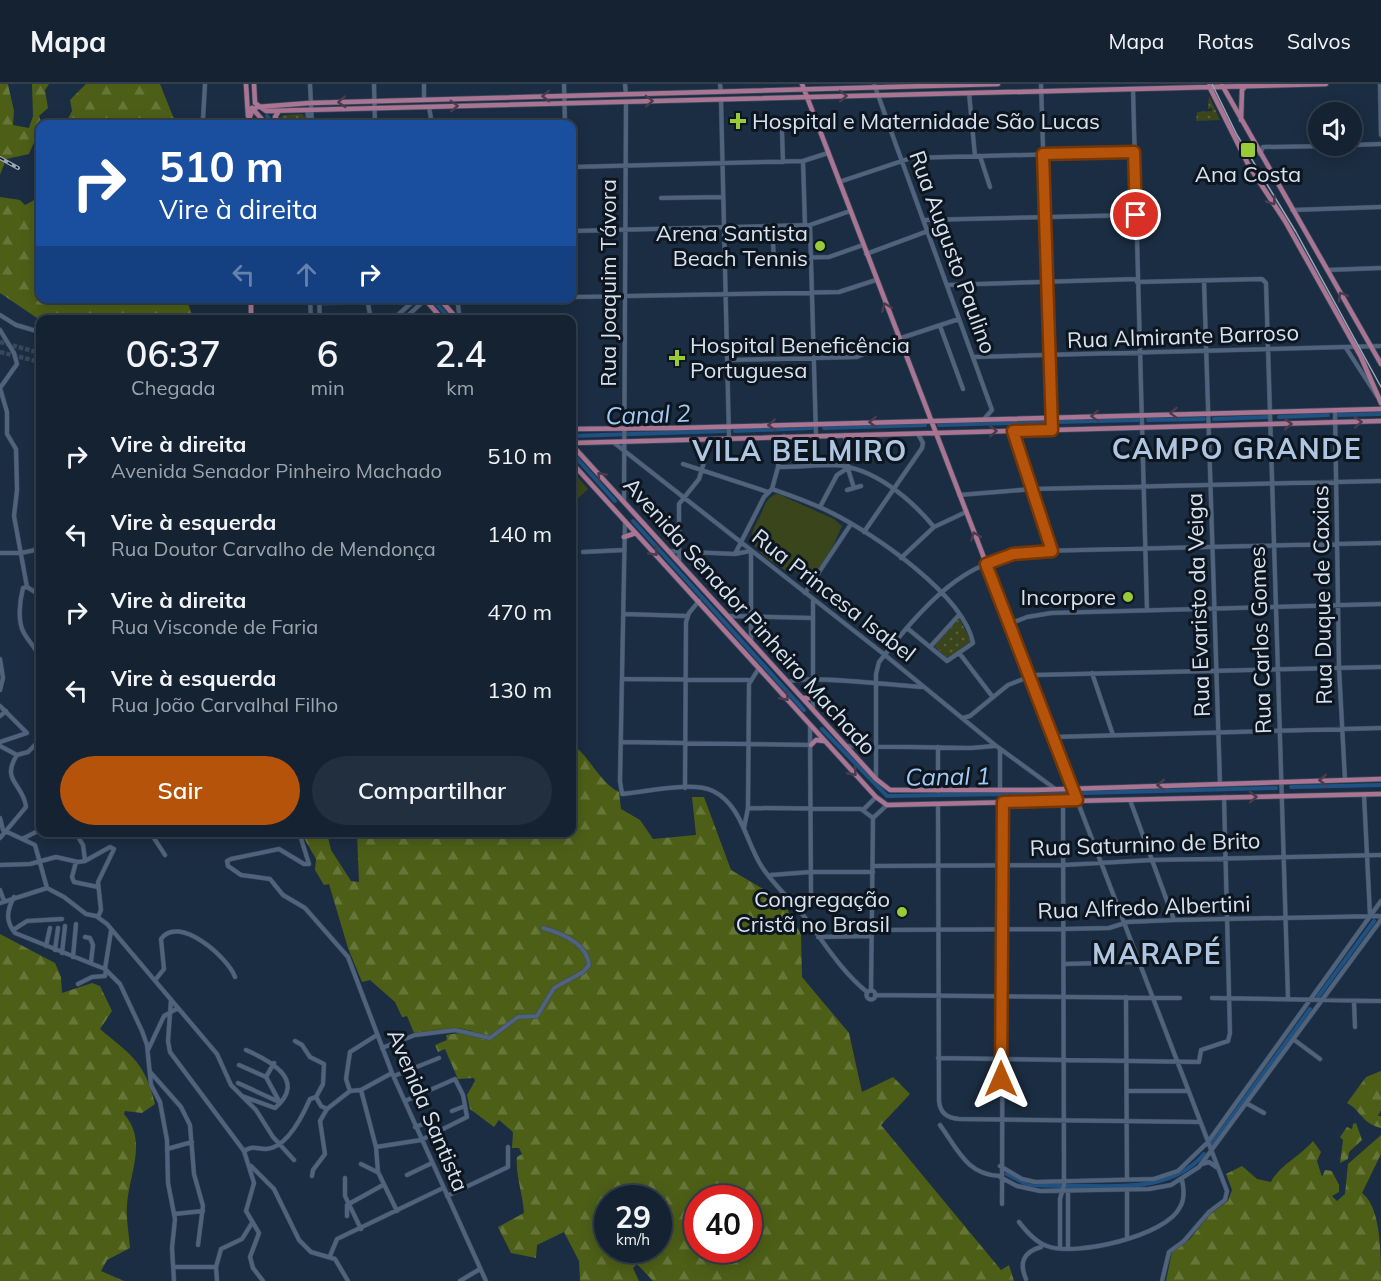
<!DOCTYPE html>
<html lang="pt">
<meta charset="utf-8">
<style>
:root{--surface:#142232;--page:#212f3e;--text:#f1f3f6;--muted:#9da4ac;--line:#333f4d;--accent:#b45309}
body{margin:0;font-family:Mulish,sans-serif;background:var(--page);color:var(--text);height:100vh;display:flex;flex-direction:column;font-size:22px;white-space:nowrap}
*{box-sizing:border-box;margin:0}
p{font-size:20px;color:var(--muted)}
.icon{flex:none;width:33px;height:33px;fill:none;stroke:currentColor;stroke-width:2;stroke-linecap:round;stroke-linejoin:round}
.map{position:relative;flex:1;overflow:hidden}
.side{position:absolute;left:36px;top:231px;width:540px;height:522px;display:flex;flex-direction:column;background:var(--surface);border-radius:12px;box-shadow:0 3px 15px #0003,0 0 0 2px var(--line)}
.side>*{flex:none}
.banner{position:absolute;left:36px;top:36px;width:540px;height:183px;border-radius:12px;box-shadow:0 3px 15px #0003,0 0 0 2px var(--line);background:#1a4fa0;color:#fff;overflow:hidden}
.controls{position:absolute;left:1308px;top:18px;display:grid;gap:12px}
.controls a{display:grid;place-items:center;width:54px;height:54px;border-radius:50%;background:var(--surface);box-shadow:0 3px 15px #0003,0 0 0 2px var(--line);font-size:30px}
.speed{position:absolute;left:594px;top:1101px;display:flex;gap:12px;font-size:30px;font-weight:700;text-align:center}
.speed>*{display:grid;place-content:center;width:78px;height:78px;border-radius:50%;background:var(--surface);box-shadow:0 3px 15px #0003,0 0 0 2px var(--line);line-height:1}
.speed small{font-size:15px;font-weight:400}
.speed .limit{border:9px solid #d22;background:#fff;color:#111}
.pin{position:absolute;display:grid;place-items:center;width:51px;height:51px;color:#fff;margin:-26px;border:3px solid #fff;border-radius:50%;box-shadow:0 2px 6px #0007}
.me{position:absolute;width:66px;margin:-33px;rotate:0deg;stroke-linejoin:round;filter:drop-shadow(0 0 4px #0008)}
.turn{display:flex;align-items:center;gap:21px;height:126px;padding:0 24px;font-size:27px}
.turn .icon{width:78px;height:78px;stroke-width:2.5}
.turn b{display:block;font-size:42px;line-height:51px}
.lanes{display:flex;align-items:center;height:57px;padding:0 24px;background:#0003;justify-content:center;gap:30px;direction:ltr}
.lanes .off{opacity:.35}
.eta{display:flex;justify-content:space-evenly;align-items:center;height:102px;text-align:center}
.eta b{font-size:36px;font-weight:600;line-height:42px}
.action{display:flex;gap:12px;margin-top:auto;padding:12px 24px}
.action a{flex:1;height:69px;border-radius:36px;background:var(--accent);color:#fff;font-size:24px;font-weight:600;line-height:69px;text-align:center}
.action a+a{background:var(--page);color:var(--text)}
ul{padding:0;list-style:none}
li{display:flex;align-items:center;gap:18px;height:78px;padding:0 24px}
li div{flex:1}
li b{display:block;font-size:22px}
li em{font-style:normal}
header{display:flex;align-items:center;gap:36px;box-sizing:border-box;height:84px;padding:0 30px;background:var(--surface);border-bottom:2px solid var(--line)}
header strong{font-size:28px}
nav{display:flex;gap:33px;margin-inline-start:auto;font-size:21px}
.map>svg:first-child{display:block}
.green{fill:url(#green-dots)}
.forest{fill:url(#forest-firs);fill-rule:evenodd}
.pitch{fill:#3a451c}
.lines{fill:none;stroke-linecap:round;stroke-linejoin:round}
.canal{stroke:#1f5283;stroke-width:4}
.major-tunnel{stroke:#37485c;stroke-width:4.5;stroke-dasharray:4.5 2;stroke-linecap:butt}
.minor-casing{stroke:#3b4a5c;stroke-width:5}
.major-casing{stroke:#3b4a5c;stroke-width:6}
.minor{stroke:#4f637c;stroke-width:4}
.major{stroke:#aa7493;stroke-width:4.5}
.tram{stroke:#98a6b7;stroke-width:1.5}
.rail-casing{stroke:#98a6b7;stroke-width:4}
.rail{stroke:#0d151f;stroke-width:1.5;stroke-dasharray:4.5;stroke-linecap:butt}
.oneway{stroke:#4c3b4d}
.route-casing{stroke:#753606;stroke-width:15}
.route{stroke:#b45309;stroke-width:10}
.poi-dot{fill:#97cc38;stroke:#0d151f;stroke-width:2}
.labels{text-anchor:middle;stroke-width:6;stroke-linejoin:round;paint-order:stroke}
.poi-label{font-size:22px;fill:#d6e2f0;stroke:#0d151f;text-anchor:end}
.street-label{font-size:22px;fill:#d6e2f0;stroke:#0d151f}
.water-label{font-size:24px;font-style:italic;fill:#a1cbf7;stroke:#0d151f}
.district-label{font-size:28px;font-weight:bold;letter-spacing:1.5px;fill:#afc6e2;stroke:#0d151f}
</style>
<header>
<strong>Mapa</strong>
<nav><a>Mapa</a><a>Rotas</a><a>Salvos</a></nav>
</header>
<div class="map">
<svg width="1381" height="1197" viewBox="0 0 1381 1197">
<defs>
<pattern id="green-dots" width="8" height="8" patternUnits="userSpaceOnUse" patternTransform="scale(1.5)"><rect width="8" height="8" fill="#3a451c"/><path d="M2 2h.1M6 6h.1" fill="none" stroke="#56603d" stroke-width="1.8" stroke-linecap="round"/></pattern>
<pattern id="forest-firs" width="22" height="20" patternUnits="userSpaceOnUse" patternTransform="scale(1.5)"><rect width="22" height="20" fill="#4d5f17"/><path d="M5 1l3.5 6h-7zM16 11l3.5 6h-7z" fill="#667639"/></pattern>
</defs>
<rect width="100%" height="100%" fill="#1b2d42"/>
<path class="green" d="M1209,12L1220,36L1196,37L1197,28L1212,27V24L1208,25Z
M302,30L307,35V40H283L278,36L283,31Z
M959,534L971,557L947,574L934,562Z"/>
<path class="forest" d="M0,0H8L14,27L13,41L29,44L33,32L32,0H49L45,6L48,24L39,32L42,40L29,70L6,75L0,91Z
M86,0H160L176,40H65L72,27L70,16Z
M0,113L20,116L25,121L40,113L37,147L40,155V214L186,215L194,235L40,236L0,209Z
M572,660C592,675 598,697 619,708L621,725L640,736L653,755L696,751L692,713H704L731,786L782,816L801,850L802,893L849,949L862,1008L893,993L910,1010L881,1041L1001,1186L1009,1181L1014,1197H653L637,1180L633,1184L639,1197H580L579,1177L564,1148L537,1161L536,1174L511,1169L498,1143L524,1129C523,1111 515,1089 517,1073L522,1070L519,1064H512L513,1048L499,1036L494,1043L470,1025L467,1011L475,997L474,994L458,995L445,965L438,968L435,961L447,956L446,951L472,947L457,944L414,949L407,932L402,933L395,918L370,896L362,898L348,864L329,800L324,801L315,786L316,775L304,754L310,749H327L331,766L351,797L359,798L357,749L572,748ZM608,1114H658V1166H608ZM698,1114H748V1166H698Z
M0,850L55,879L61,893L62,909L92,899L100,902L112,927L100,945C131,971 145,978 155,1020L142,1029L125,1027L124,1030C148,1057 129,1089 127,1121C126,1135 129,1150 130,1164L107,1176L101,1187L124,1197H0Z
M1381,987V1026L1378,1032H1381V1044C1361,1039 1361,1026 1347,1019L1366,993Z
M1356,1039L1362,1056L1349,1068L1348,1075L1340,1079L1343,1056L1340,1053L1347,1043L1352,1045L1353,1040Z
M1381,1051V1070L1362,1109C1381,1123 1381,1170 1381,1197H1166L1172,1167L1190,1155L1209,1131L1228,1117L1232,1106L1226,1090L1242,1082L1257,1095L1271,1098C1279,1082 1299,1073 1313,1057L1321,1068L1317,1077L1322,1093L1325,1086L1332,1087L1339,1101V1108L1332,1112L1337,1117L1345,1110L1348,1080Z"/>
<path class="pitch" d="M572,386L588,405L572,420Z
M778,410L834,435L842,442L828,473L810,495L792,486L790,489C777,481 751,467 752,452C752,445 758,436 761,430C765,421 767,412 778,410Z"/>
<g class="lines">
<path class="canal" d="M267,32L274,40
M434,217L451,236
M1338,331L1381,330
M1279,333L1328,331
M1214,335L1268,333
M1148,336L1204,335
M1056,338L1138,336
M939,341L1045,338
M824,344L925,341
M735,347L812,344
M572,352L725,347
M572,369L615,417
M633,437L804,626
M822,645L887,712L1067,709
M1291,703L1381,701
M1084,709L1276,704
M1318,913L1374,837
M1212,1060L1310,925
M1007,1090L1028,1101L1061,1102
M1066,1102C1114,1101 1170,1110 1204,1070"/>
<path class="major-tunnel" d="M0,258L40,269
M0,268L40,278"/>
<defs>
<path id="minor" d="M205,0L203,35L206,40
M310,0L312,40
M374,0L375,40
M564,0L565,40
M625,0L626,10
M720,0L721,8
M874,0L992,326L985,334
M1041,0L1052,346
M1380,0L1381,51
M1133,5L1147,526
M969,9L975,72
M424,15V0
M721,15L729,354
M429,23L432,40
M307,26L309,40
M782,46L783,78
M1352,61L1381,60
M1260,70L1263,63L1333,62
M980,72L990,103
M803,77L805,142
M572,83L803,77L828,69
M839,98L911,74L1134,68
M661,114L723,113
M1292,126L1381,123
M924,136L1136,131
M810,141L816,351
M772,143L774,175
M572,147L810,141L850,127
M866,170L928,147
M754,175L829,173L863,161
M1327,186L1381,184
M1204,197L1220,700
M1137,198L1262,195L1266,199L1288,914
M947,201L1137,195
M572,213L839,208L876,196
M310,214L311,236
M319,214L320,236
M367,214L371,236
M457,214L460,236
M319,219L367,218
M0,231L16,241L40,248
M392,236L417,214
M403,236L427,214
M940,242L963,305
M0,246L14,269L17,280L0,304L7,328V350L16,365L17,406L14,432L27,503L40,511
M1346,264L1377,312
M974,273L1381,262
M727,276L857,273L898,255L959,235
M1335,326L1339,584L1345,696
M1013,347L1052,467
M772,353L779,367
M613,358L885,571L995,661L1054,704
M683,380L768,408
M778,383C797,383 816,381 834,381C873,383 910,414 934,443
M848,385L854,404
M772,405C792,412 813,419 832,429C874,450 964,511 973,559L947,577L907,544
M847,406L861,402
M959,411L1033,405L1381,397
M624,417L626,18
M820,423L837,391L848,384L845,351
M625,437L620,697L622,710C646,708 692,697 713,707C742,721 746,759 762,783C773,800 790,815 803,831C824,858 840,886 867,908
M864,448L922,364L923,359L918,350
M35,466L40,452
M668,467L735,470L750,467
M583,468L624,466
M0,469H21L40,465
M735,470L764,413L772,405L778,383L779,367L784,352
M901,474L934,443L966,428
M679,478V420L699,395L705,375L707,355
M27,503L23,504C20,516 17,537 24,549C29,558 36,564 40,574
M805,509L851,440
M625,530L687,532
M729,532L813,534
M1009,540L1027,533L1051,529L1381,520
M751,556V467
M930,563L959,531
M960,570L992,612
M0,575L3,594L0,606
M1092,589L1113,651
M624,595L749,596
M789,598C800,590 901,602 922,603
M0,622L27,649L0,658
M813,625V517
M0,632L6,627
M963,634L970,632L1008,601L1034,591L1381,583
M1053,653L1381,644
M621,658L811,661
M0,662L17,671
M846,662L971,664L994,662
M938,663V707
M1000,665V706
M876,695V590L879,578C923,523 963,472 1039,467L1381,459
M685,704L686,538L689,529L699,517
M37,705L40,699
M1364,711L1370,831
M1077,716L1227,1107L1225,1116L1209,1128L1184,1157L1169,1168L1162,1197
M1130,716L1174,836
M938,721L939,1017C940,1029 947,1034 959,1035L1199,1038
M748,724L861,725L873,734
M863,726L876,713
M0,734L3,746L35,761L47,804L64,813L86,830L96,832L107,840L217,970L231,1001L256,1026L273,1053L294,1076
M873,734L887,721
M744,744L748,724L749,600L759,584
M75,748L83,761L85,776
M150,748L165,771
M299,748L309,780H304L279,765L231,775L227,777L228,782L241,791L270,795L283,811L305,824L348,873L392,989L486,1197
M0,754L26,723C24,700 0,697 17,671L28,668L40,656
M22,755L40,746
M85,777L110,763L114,765L98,798L101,826L98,833
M76,778L72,793L74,798L98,803
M0,781L30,780L56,773L78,778L85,777
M873,782L1064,781L1152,776L1381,771
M771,791L810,788H873
M0,806L4,817
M14,813C7,826 5,837 15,849L105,885L120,900L142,947L147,961L151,1001L160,1018L167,1056L168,1099L175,1135L172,1164L174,1197
M0,819L47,804
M802,830L809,818L811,810L810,642
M13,846L27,837L62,835
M872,846L1064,845L1109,844L1128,838L1174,836L1381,832
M85,853L90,854L93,861L91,878
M818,853L872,852
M46,862L50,844
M55,866L58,844
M62,869L65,842
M73,873L76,840
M1064,880L1138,878
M105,885L111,847
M156,895L164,885L161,855C178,830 228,873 235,893
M78,900L92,893L105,892L106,886
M871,906L873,734
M866.5 911a4.5 4.5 0 1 1 9 0a4.5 4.5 0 1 1-9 0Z
M875,911L1180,914
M1126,913L1127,1096
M1212,914L1381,917
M171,916L168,957L170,968L244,1067L254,1099L246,1127L259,1149L250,1173L253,1184L263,1197
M1354,917L1355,943
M1293,955L1320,975
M382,964L415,951L455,946L490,954L518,933L537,932L554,904L583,888L589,881C587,859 561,849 543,844
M148,966L164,932L178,924
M938,974L1199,978L1201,966L1228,957L1230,949L1224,713
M239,981L266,993L279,1017
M151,989L181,1023L190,1041L194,1090L203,1122L198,1161
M394,992L439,974
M266,993L274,979
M238,999L277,1017
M361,1006L376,1063L378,1088L397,1127
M350,1007L346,995L350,968L377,951
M1127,1007H1188
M242,1012L275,1024C308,996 269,976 246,966
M316,1013L321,1022L327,1025L350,1007L361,1006L392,989
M1246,1019L1264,1029
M452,1027L465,1022
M940,1041C958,1066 967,1091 1000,1092
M415,1043L437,1035
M376,1063L421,1056L467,1033L463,1011L455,995L405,1017
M167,1065L192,1058
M244,1067C254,1061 256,1065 266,1065C287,1064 303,1031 310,1015L316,1013L323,1000L324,980L310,973L302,961L295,957
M361,1080L377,1088
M1202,1080L1209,1078L1216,1083
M251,1082L274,1105L299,1156L311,1168L335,1175L348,1197
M1000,1082L1022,1095L1035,1098L1154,1095L1178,1087L1208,1058L1381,817
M407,1091L432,1079
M312,1092L313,1086L325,1070L320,1037L327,1025
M1000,1093L1017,1102L1040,1107L1149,1105L1171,1101L1199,1083L1381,836
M345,1094V1112L361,1145
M447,1112L508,1083V1063
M1002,1120L1003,718
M174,1130L203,1127
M347,1132V1121L383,1101
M1019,1138C1026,1147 1035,1158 1047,1162C1074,1173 1167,1152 1180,1123C1185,1115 1184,1105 1182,1096
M1127,1153V1106
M1060,1164V1115L1064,1101L1063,717
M1068,1164V1107
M330,1172L337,1155L443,1104
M174,1183H216
M1026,1195C1019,1179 1023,1168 1041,1163
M217,1197L216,1183L221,1165L242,1155L252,1139
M460,1197L480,1185"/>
<path id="major" d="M246,0L248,32
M254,0L255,19L266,27L1326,0
M802,0L1077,716
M1222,1L1381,280
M1209,2L1249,82L1285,137L1361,273L1381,319
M252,24L266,40
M279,27L275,33L280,40
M1241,36L1242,6L1246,2
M248,38L252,27L257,23L310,19L998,0
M251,214V236
M424,214L443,236
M439,214L458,236
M572,345L677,344L1381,325
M572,359L1381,337
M572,361L876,695L890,706H1035L1381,695
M572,379L876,713L887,721L1381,710
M624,453L636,449
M803,614H810L814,607
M811,661L816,656L824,657"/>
</defs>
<use href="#minor" class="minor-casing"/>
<use href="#major" class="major-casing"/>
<use href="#minor" class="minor"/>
<use href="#major" class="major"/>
<path class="tram" d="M1212,0L1237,51L1296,148L1381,303"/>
<defs>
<path id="rail" d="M0,74L18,84"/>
</defs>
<use href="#rail" class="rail-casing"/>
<use href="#rail" class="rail"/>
</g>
<defs><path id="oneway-chevron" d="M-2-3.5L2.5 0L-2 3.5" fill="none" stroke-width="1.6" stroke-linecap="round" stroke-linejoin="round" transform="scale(1.5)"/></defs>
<g class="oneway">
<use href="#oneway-chevron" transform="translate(546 12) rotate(179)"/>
<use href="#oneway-chevron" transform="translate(843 12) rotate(-2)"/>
<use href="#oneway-chevron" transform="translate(649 17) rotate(-2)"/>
<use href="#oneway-chevron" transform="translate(342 18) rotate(177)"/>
<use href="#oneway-chevron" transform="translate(454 22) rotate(-2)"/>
<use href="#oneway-chevron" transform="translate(1272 117) rotate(56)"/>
<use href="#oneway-chevron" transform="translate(1342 212) rotate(-120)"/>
<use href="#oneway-chevron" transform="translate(886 223) rotate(-111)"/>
<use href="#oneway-chevron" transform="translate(1174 329) rotate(178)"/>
<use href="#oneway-chevron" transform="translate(1095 332) rotate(178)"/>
<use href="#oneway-chevron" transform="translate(873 338) rotate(179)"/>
<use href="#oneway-chevron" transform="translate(1358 338) rotate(-2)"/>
<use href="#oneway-chevron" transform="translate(1288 340) rotate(-1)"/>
<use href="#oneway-chevron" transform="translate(772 341) rotate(177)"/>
<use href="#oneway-chevron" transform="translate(993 347) rotate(-2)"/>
<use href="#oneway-chevron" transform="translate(601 392) rotate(-133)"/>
<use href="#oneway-chevron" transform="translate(975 452) rotate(-111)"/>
<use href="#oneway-chevron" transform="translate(654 468) rotate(47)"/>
<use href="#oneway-chevron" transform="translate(785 613) rotate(48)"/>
<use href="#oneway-chevron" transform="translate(853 688) rotate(48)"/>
<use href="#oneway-chevron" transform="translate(1323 696) rotate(179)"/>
<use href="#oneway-chevron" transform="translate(1161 701) rotate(179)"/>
<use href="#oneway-chevron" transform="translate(1253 713) rotate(-1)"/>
</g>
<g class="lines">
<defs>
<path id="route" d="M1001,995L1003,718L1077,716L986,480L1013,470L1052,467L1013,347L1052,346L1043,70L1134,68L1136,131"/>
</defs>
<use href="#route" class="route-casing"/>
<use href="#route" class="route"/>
</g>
<g class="poi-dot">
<path d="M735 28h6v6h6v6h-6v6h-6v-6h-6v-6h6z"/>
<rect x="1240" y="58" width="16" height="16" rx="3"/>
<circle cx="820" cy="162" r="6"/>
<path d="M674 265h6v6h6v6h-6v6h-6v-6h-6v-6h6z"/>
<circle cx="1128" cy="513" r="6"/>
<circle cx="902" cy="828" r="6"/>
</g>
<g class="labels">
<g class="poi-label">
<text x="752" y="45" text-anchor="start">Hospital e Maternidade São Lucas</text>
<text x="1248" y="98" text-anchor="middle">Ana Costa</text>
<text x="808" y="157">Arena Santista<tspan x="808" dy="25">Beach Tennis</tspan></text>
<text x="690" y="269" text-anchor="start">Hospital Beneficência<tspan x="690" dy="25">Portuguesa</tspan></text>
<text x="1116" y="521">Incorpore</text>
<text x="890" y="823">Congregação<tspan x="890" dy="25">Cristã no Brasil</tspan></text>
</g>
<g class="street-label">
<text transform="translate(953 168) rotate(70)" y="8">Rua Augusto Paulino</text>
<text transform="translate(608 199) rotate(-90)" y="8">Rua Joaquim Távora</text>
<text transform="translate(1183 252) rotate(-2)" y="8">Rua Almirante Barroso</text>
<text transform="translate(834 511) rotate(38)" y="8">Rua Princesa Isabel</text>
<text transform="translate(1322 511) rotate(-91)" y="8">Rua Duque de Caxias</text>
<text transform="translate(1198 521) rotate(-92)" y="8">Rua Evaristo da Veiga</text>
<text transform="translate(750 532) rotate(48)" y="8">Avenida Senador Pinheiro Machado</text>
<text transform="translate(1260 556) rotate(-92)" y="8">Rua Carlos Gomes</text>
<text transform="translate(1145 760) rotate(-2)" y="8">Rua Saturnino de Brito</text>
<text transform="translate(1144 823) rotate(-2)" y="8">Rua Alfredo Albertini</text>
<text transform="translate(428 1026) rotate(67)" y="8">Avenida Santista</text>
</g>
<g class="water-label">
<text transform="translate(648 331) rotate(-2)" y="8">Canal 2</text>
<text transform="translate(948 693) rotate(-1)" y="8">Canal 1</text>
</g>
<g class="district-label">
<text x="1237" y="375">CAMPO GRANDE</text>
<text x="800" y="377">VILA BELMIRO</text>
<text x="1157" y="880">MARAPÉ</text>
</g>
</g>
</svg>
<div class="controls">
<a><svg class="icon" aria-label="sound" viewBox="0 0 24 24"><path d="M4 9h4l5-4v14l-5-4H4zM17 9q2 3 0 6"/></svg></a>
</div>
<div class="speed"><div>29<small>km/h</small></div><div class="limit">40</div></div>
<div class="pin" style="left:1136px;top:131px;background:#d93025"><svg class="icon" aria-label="arrive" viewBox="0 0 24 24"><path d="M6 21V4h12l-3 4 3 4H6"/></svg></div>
<svg class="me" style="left:1001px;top:995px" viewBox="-20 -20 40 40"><path d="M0-17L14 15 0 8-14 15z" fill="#b45309" stroke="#fff" stroke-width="4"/></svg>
<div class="banner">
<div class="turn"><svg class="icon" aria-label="right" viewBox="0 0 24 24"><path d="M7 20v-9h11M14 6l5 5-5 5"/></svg><div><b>510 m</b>Vire à direita</div></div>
<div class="lanes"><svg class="icon off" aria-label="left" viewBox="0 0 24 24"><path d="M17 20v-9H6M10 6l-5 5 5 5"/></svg><svg class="icon off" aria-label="ahead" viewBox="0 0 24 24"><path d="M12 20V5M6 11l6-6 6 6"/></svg><svg class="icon" aria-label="right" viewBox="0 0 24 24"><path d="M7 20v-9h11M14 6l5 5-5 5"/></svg></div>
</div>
<section class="side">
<div class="eta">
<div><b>06:37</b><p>Chegada</p></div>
<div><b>6</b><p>min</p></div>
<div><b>2.4</b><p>km</p></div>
</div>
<ul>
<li><svg class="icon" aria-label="right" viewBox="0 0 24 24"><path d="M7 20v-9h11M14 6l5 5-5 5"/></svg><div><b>Vire à direita</b><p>Avenida Senador Pinheiro Machado</p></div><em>510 m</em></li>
<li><svg class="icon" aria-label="left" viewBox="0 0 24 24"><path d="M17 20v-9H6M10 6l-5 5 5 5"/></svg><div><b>Vire à esquerda</b><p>Rua Doutor Carvalho de Mendonça</p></div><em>140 m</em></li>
<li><svg class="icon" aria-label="right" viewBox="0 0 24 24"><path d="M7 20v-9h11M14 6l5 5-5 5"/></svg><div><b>Vire à direita</b><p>Rua Visconde de Faria</p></div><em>470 m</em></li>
<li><svg class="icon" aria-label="left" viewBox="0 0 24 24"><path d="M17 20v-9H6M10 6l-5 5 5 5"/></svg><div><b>Vire à esquerda</b><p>Rua João Carvalhal Filho</p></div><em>130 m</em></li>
</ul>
<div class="action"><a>Sair</a><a>Compartilhar</a></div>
</section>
</div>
